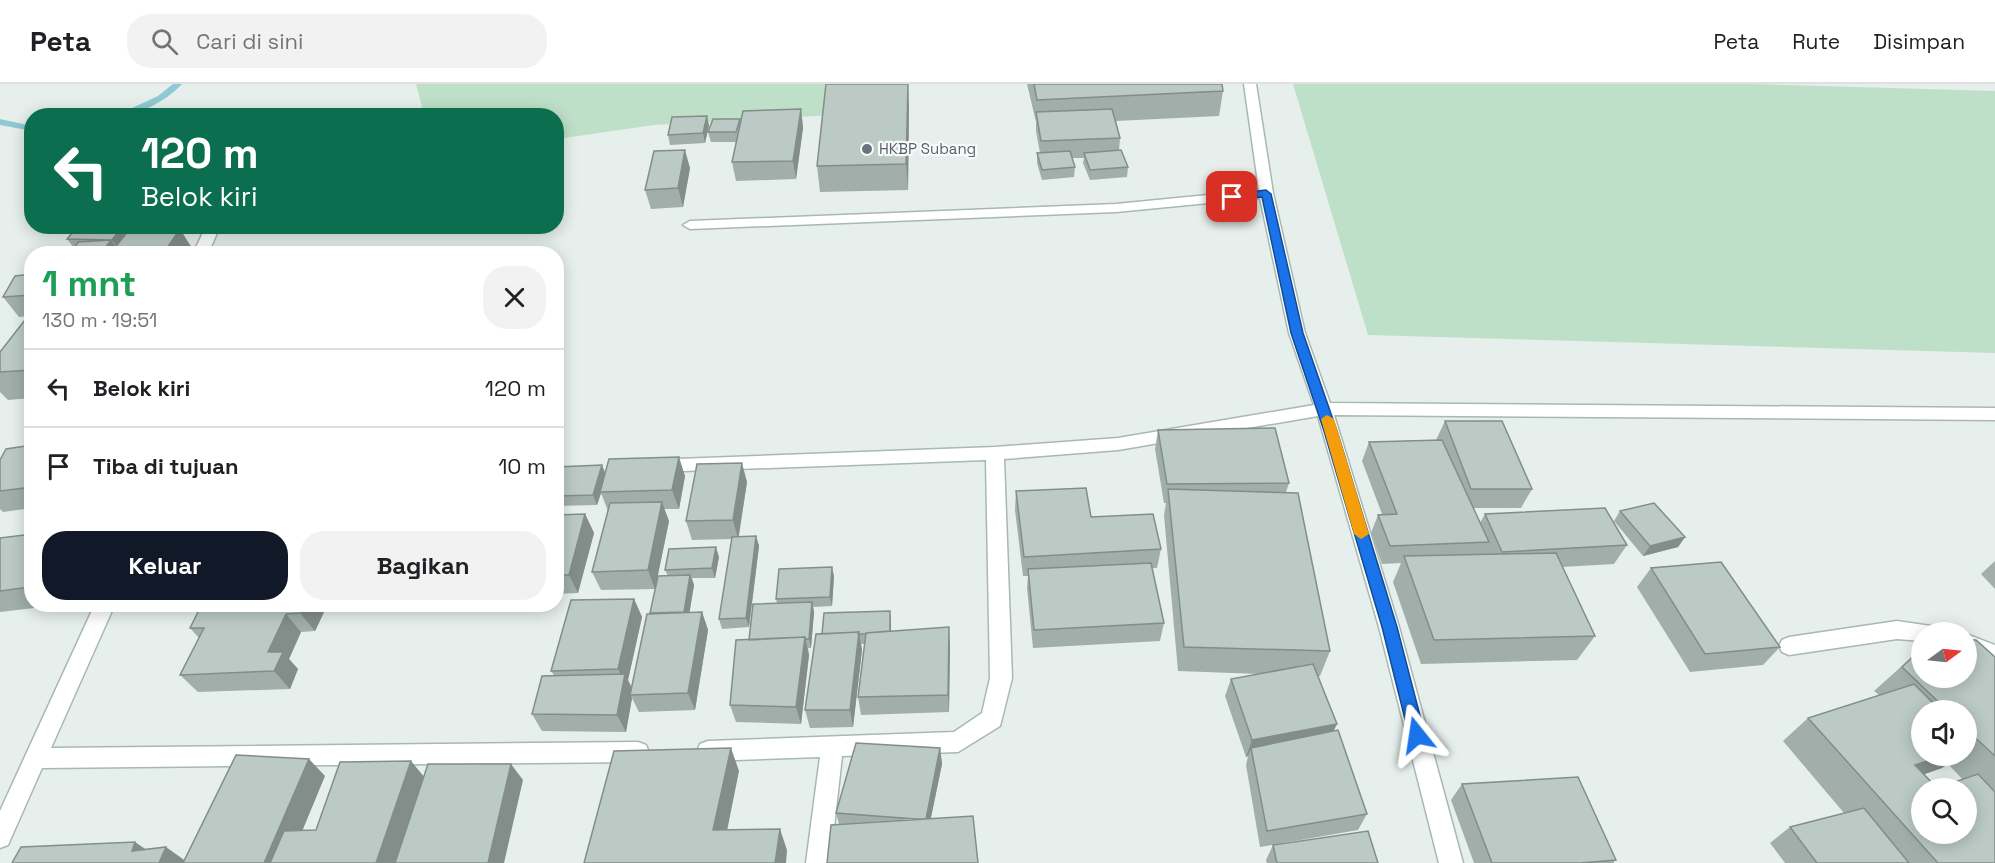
<!DOCTYPE html>
<html lang="id">
<meta charset="utf-8">
<style>
:root{--surface:#fff;--page:#f2f2f2;--text:#202124;--muted:#757577;--line:#e0e0e0;--accent:#111827}
body{margin:0;font-family:"Space Grotesk",sans-serif;background:var(--page);color:var(--text);height:100vh;display:flex;flex-direction:column;font-size:22px;white-space:nowrap}
*{box-sizing:border-box;margin:0}
p{font-size:20px;color:var(--muted)}
.icon{flex:none;width:33px;height:33px;fill:none;stroke:currentColor;stroke-width:2;stroke-linecap:round;stroke-linejoin:round}
.map{position:relative;flex:1;overflow:hidden}
.panel{position:absolute;left:24px;top:162px;width:540px;height:366px;display:flex;flex-direction:column;background:var(--surface);border-radius:24px;box-shadow:0 3px 15px #0003}
.panel>*{flex:none}
.guide{position:absolute;left:24px;top:24px;width:540px;height:126px;border-radius:24px;box-shadow:0 3px 15px #0003;background:#0b6e4f;color:#fff;overflow:hidden}
.needle{width:39px;rotate:75deg}
.buttons{position:absolute;left:1911px;top:538px;display:grid;gap:12px}
.buttons a{display:grid;place-items:center;width:66px;height:66px;border-radius:50%;background:var(--surface);box-shadow:0 3px 15px #0003;font-size:30px}
.pin{position:absolute;display:grid;place-items:center;width:51px;height:51px;color:#fff;margin:-26px;border-radius:12px;box-shadow:0 3px 9px #0006}
.me{position:absolute;width:66px;margin:-33px;rotate:345deg;stroke-linejoin:round;filter:drop-shadow(0 0 4px #0008)}
.turn{display:flex;align-items:center;gap:21px;height:126px;padding:0 18px;font-size:27px}
.turn .icon{width:78px;height:78px;stroke-width:2.5}
.turn b{display:block;font-size:42px;line-height:51px}
.round{display:grid;place-items:center;flex:none;width:63px;height:63px;border-radius:24px;background:var(--page)}
.summary{display:flex;align-items:center;justify-content:space-between;height:102px;padding:0 18px}
h1{font-size:36px;font-weight:700;line-height:45px;color:#1e9e55}
.button{display:flex;gap:12px;margin-top:auto;padding:12px 18px}
.button a{flex:1;height:69px;border-radius:24px;background:var(--accent);color:#fff;font-size:24px;font-weight:700;line-height:69px;text-align:center}
.button a+a{background:var(--page);color:var(--text)}
ul{padding:0;list-style:none}
li{display:flex;align-items:center;gap:18px;height:78px;padding:0 18px;border-top:2px solid var(--line)}
li div{flex:1}
li b{display:block;font-size:22px}
li em{font-style:normal}
header{display:flex;align-items:center;gap:36px;box-sizing:border-box;height:84px;padding:0 30px;background:var(--surface);border-bottom:2px solid var(--line)}
header strong{font-size:28px}
nav{display:flex;gap:33px;margin-inline-start:auto;font-size:21px}
.search{width:420px;height:54px;background:var(--page);display:flex;align-items:center;gap:15px;box-sizing:border-box;padding:0 21px;border-radius:24px;color:var(--muted);font-size:22px}
.map>svg:first-child{display:block}
.green{fill:#bfe0c8}
.lines{fill:none;stroke-linecap:round;stroke-linejoin:round}
.stream{fill:#8ec9d4;fill-rule:evenodd}
.street-casing{stroke:#a8b8b2;stroke-width:3}
.street{fill:#fff;fill-rule:evenodd}
.wall{fill:#a1aea9;fill-rule:evenodd}
.shaded-wall{fill:#838d89}
.building{fill:#bbcac4;stroke:#838d89;stroke-width:1.5;fill-rule:evenodd}
.route{fill:#1a73e8;stroke:#114b97;stroke-width:1.5}
.slow{fill:#f59e0b}
.worship-dot{fill:#6b7280;stroke:#f7fbf9;stroke-width:2}
.labels{text-anchor:middle;stroke-width:4.5;stroke-linejoin:round;paint-order:stroke}
.far-worship-label{font-size:15px;fill:#5b616d;stroke:#f7fbf9;text-anchor:start}
</style>
<header>
<strong>Peta</strong>
<div class="search"><svg class="icon" aria-label="search" viewBox="0 0 24 24"><circle cx="10" cy="10" r="6"/><path d="M15 15l6 6"/></svg>Cari di sini</div>
<nav><a>Peta</a><a>Rute</a><a>Disimpan</a></nav>
</header>
<div class="map">
<svg width="1995" height="779" viewBox="0 0 1995 779">
<rect width="100%" height="100%" fill="#e6efeb"/>
<path class="green" d="M416,0H890L888,28L654,41L557,55L556,32L424,31Z
M1293,0H1753L1995,7V269L1368,251Z"/>
<g class="lines">
<path class="stream" d="M173,0H182C166,17 139,32 115,32L158,12Z
M0,35L32,42V47L0,41Z"/>
<defs>
<path id="street" d="M1244,0H1256L1273,109L1305,249L1330,319L1995,324V336L1334,331L1399,543L1463,779H1439L1379,543L1318,332L1118,366L1004,375L1012,594L1000,642L958,668L842,672L830,779H806L820,673L708,677L700,674L697,667L700,660L708,657L954,648L982,629L990,594L986,376L657,388L651,386L648,381L651,376L995,363L1118,354L1314,321L1289,249L1260,114L1116,128L690,145L683,141L690,137L1116,120L1259,106Z
M206,142H220L208,170H193Z
M95,520H115L51,664L638,658L646,661L649,668L646,675L638,678L42,684L8,761L0,764V727Z
M1897,537L1938,543L1941,549H1922V557L1897,555L1789,571L1782,568L1779,562L1782,556L1789,553Z
M1966,550L1995,561V579L1966,567Z"/>
</defs>
<use href="#street" class="street-casing"/>
<use href="#street" class="street"/>
</g>
<path class="wall" d="M1027,0H1222L1223,7L1219,32L1116,37L1120,54L1119,66L1128,83L1127,93L1090,96L1083,79L1084,74H1072L1075,83L1074,93L1042,96L1037,79V69H1040L1036,47V38Z
M909,22L908,106L820,108L817,82Z
M801,25L803,44L796,95L736,97L732,78L736,58H711L708,48L740,35Z
M709,41L705,59L670,61L668,51Z
M690,84L683,123L651,125L645,106Z
M148,146L192,164L189,170H71L74,164L67,155Z
M32,190V314L8,316L0,308V268L28,232L19,233L3,213Z
M1445,337L1532,405L1521,424H1473L1480,439L1485,430L1627,461L1614,480L1562,483L1595,552L1577,576L1421,580L1393,498L1401,479L1382,480L1371,449L1378,431L1382,430L1362,377L1369,358L1436,356Z
M1158,346L1289,399L1286,408L1330,567L1320,592H1318L1334,647L1367,730L1358,746L1260,763L1246,681L1248,672L1246,673L1225,612L1231,595L1260,590L1178,587L1164,431L1166,419H1164L1155,365Z
M32,361V424L3,428L0,425V374Z
M602,381L605,390L685,392L679,425H664L669,437L655,505L601,506L592,488L608,427L601,409L597,421L556,422V383Z
M747,398L739,452H756L759,462L749,543L722,545L719,535L732,455L692,456L686,437Z
M1016,407L1091,433L1161,465L1157,484H1152L1164,539L1160,557L1033,564L1027,504L1028,492H1023L1015,426Z
M1620,427L1685,453L1678,463L1643,472L1614,437Z
M585,430L594,449L578,509L556,510V431Z
M32,450V520H51V522L0,528V454Z
M719,473L715,494H692L694,501L689,529L702,528L708,546L695,626L639,628L632,614L626,648L542,647L532,630L554,591L551,587L634,515L642,533L628,596L632,604L668,492L665,486Z
M1995,477V505L1981,490Z
M1651,484L1780,563L1763,581L1690,588L1637,503Z
M834,492L832,522L813,523L814,528L811,564H808L809,571L801,640L736,638L730,621L749,556L777,519L776,515Z
M202,520H324L326,524L315,547L301,548L289,575L298,585L290,605L198,608L180,591L199,554L190,544Z
M891,537V547L950,561L949,628L861,631L858,613L865,560H861L862,566L853,643L810,644L805,626L822,550Z
M1922,564L1995,573V779H1785L1770,759L1790,743L1844,729L1783,657L1808,634L1879,611L1874,607ZM1922,627H1966V672H1922ZM1948,680L1963,696L1937,704L1924,690L1942,684Z
M940,664L942,680L931,734L839,740L836,729Z
M1462,700L1616,776L1613,779H1474L1451,716Z
M1273,761L1378,779H1267L1266,776Z"/>
<path class="shaded-wall" d="M908,0L909,22L908,106L906,80Z
M801,25L803,44L796,95L793,77Z
M707,32L709,41L705,59L703,49Z
M685,66L690,84L683,123L678,104Z
M136,142L150,143L141,156L120,166L112,156L118,148Z
M180,145L192,164L189,170H163Z
M111,156L121,170H101Z
M679,373L685,392L679,425L672,406Z
M742,379L747,398L738,455L733,436Z
M602,381L606,391L600,408L601,409L597,421L593,411Z
M662,418L669,437L655,505L648,486Z
M585,430L594,449L578,509L569,491Z
M756,452L759,462L749,543L746,534Z
M1685,453L1678,463L1643,472L1650,462Z
M716,463L719,473L715,494L712,484Z
M832,483L834,492L832,522L830,513Z
M690,491L694,501L688,538L684,528Z
M634,515L642,533L628,596L633,607L630,611L632,614L626,648L617,631L624,597L618,585Z
M812,518L814,528L811,564L809,555Z
M304,520H324L326,524L315,547L300,529Z
M890,527L891,537V559L890,549Z
M702,528L708,546L695,626L688,609Z
M286,530L301,548L289,575L298,585L290,605L274,587L268,568Z
M949,543L950,561L949,628L948,611Z
M859,548L862,566L853,643L850,626Z
M805,553L809,571L801,640L796,623Z
M1337,640L1329,657L1251,664L1248,672L1246,673L1252,656Z
M731,664L739,687L723,767L713,746Z
M940,664L942,680L927,752L925,736Z
M1942,672H1959L1942,684L1885,704L1915,681Z
M309,675L325,692L289,779H264Z
M411,677L430,700L404,779H376Z
M511,680L523,696L504,779H488Z
M780,745L787,766L786,779H775Z
M135,758L157,773L132,767Z
M166,763L187,778V779H159Z"/>
<path class="building" d="M826,0H908L906,80L817,82Z
M1034,0H1222L1223,7L1037,16Z
M801,25L793,77L732,78L743,27Z
M1112,25L1120,54L1041,57L1036,28Z
M707,32L703,49L668,51L672,33Z
M713,35H740L736,48H708Z
M685,66L678,104L645,106L654,67Z
M1121,66L1128,83L1090,86L1084,69Z
M1070,67L1075,83L1042,86L1037,69Z
M78,142H136L134,146L118,148L112,156L67,155Z
M180,145L163,170H110L128,147Z
M111,156L101,170H71L78,158Z
M32,190V211L3,213L15,192Z
M32,227V286L0,288V268Z
M1445,337H1502L1532,405H1471Z
M1275,344L1289,399L1167,400L1158,346Z
M1442,356L1489,458L1390,462L1378,431L1397,430L1369,358Z
M32,361V403L0,407V376L6,365Z
M679,373L672,406L600,408L609,375Z
M742,379L733,436L686,437L697,380Z
M602,381L593,411L556,412V383Z
M1086,404L1091,433L1153,430L1161,465L1024,473L1016,407Z
M1168,405L1298,409L1330,567L1184,563Z
M662,418L648,486L592,488L610,419Z
M1654,419L1685,453L1650,462L1620,427Z
M1605,424L1627,461L1502,468L1485,430Z
M585,430L569,491H556V431Z
M32,450V501L30,503L0,507V454Z
M756,452L746,534L719,535L732,453Z
M716,463L712,484L665,486L669,465Z
M1556,469L1595,552L1434,556L1404,472Z
M1721,478L1780,563L1705,570L1651,484Z
M1151,479L1164,539L1034,546L1028,485Z
M832,483L830,513L776,515L779,485Z
M690,491L684,528L650,529L658,492Z
M634,515L618,585L551,587L571,516Z
M812,518L809,555H805V553L749,556L753,520Z
M202,520H304L300,529L286,530L268,568H283L274,587L180,591L204,544H190Z
M890,527V547L866,549V550H858L859,548L822,550L824,529Z
M702,528L688,609L630,611L647,530Z
M949,543L948,611L858,613L866,549Z
M859,548L850,626H805L816,550Z
M805,553L796,623L730,621L736,556Z
M1966,556H1976L1995,573V672L1966,645V627H1948L1902,583L1922,564V594H1966Z
M1313,580L1337,640L1252,656L1231,595Z
M625,590L617,631L532,630L542,592Z
M1914,600L1941,627H1922V672H1942L1915,681L1937,704L1978,690L1995,708V779H1938L1808,634ZM1922,705H1966V750H1922Z
M1338,646L1367,730L1267,747L1251,664Z
M1966,653L1974,661L1966,664Z
M856,659L940,664L926,735H916L836,729Z
M731,664L713,746L780,745L775,779H584L614,667Z
M236,671L309,675L264,779H183Z
M411,677L376,779H270L284,747L316,746L340,678Z
M428,680H511L488,779H395Z
M1578,693L1616,776L1580,779H1492L1462,700Z
M1864,724L1909,779H1817L1790,743Z
M973,732L978,779H827L831,741Z
M1368,747L1378,779H1277L1273,761Z
M135,758L132,767L166,763L159,779H12L21,763Z"/>
<path class="route" d="M1266,106L1271,110L1303,249L1337,347L1397,543L1425,651L1423,656L1417,658L1411,656L1409,651L1382,543L1324,347L1291,249L1262,113L1232,116L1226,113L1232,110Z"/>
<path class="slow" d="M1327,331L1334,335L1369,450L1361,455L1354,450L1321,335Z"/>
<circle class="worship-dot" cx="867" cy="65" r="6"/>
<g class="labels">
<g class="far-worship-label">
<text x="879" y="70">HKBP Subang</text>
</g>
</g>
</svg>
<div class="buttons">
<a><svg class="needle" viewBox="-14 -14 28 28"><path d="M0-13l5 13h-10z" fill="#e53935"/><path d="M0 13l5-13h-10z" fill="#757577"/></svg></a>
<a><svg class="icon" aria-label="sound" viewBox="0 0 24 24"><path d="M4 9h4l5-4v14l-5-4H4zM17 9q2 3 0 6"/></svg></a>
<a><svg class="icon" aria-label="search" viewBox="0 0 24 24"><circle cx="10" cy="10" r="6"/><path d="M15 15l6 6"/></svg></a>
</div>
<div class="pin" style="left:1232px;top:113px;background:#d93025"><svg class="icon" aria-label="arrive" viewBox="0 0 24 24"><path d="M6 21V4h12l-3 4 3 4H6"/></svg></div>
<svg class="me" style="left:1417px;top:651px" viewBox="-20 -20 40 40"><path d="M0-17L14 15 0 8-14 15z" fill="#1a73e8" stroke="#fff" stroke-width="4"/></svg>
<div class="guide">
<div class="turn"><svg class="icon" aria-label="left" viewBox="0 0 24 24"><path d="M17 20v-9H6M10 6l-5 5 5 5"/></svg><div><b>120 m</b>Belok kiri</div></div>
</div>
<section class="panel">
<div class="summary"><div><h1>1 mnt</h1><p>130 m · 19:51</p></div><a class="round"><svg class="icon" aria-label="close" viewBox="0 0 24 24"><path d="M6 6l12 12M18 6L6 18"/></svg></a></div>
<ul>
<li><svg class="icon" aria-label="left" viewBox="0 0 24 24"><path d="M17 20v-9H6M10 6l-5 5 5 5"/></svg><div><b>Belok kiri</b></div><em>120 m</em></li>
<li><svg class="icon" aria-label="arrive" viewBox="0 0 24 24"><path d="M6 21V4h12l-3 4 3 4H6"/></svg><div><b>Tiba di tujuan</b></div><em>10 m</em></li>
</ul>
<div class="button"><a>Keluar</a><a>Bagikan</a></div>
</section>
</div>
